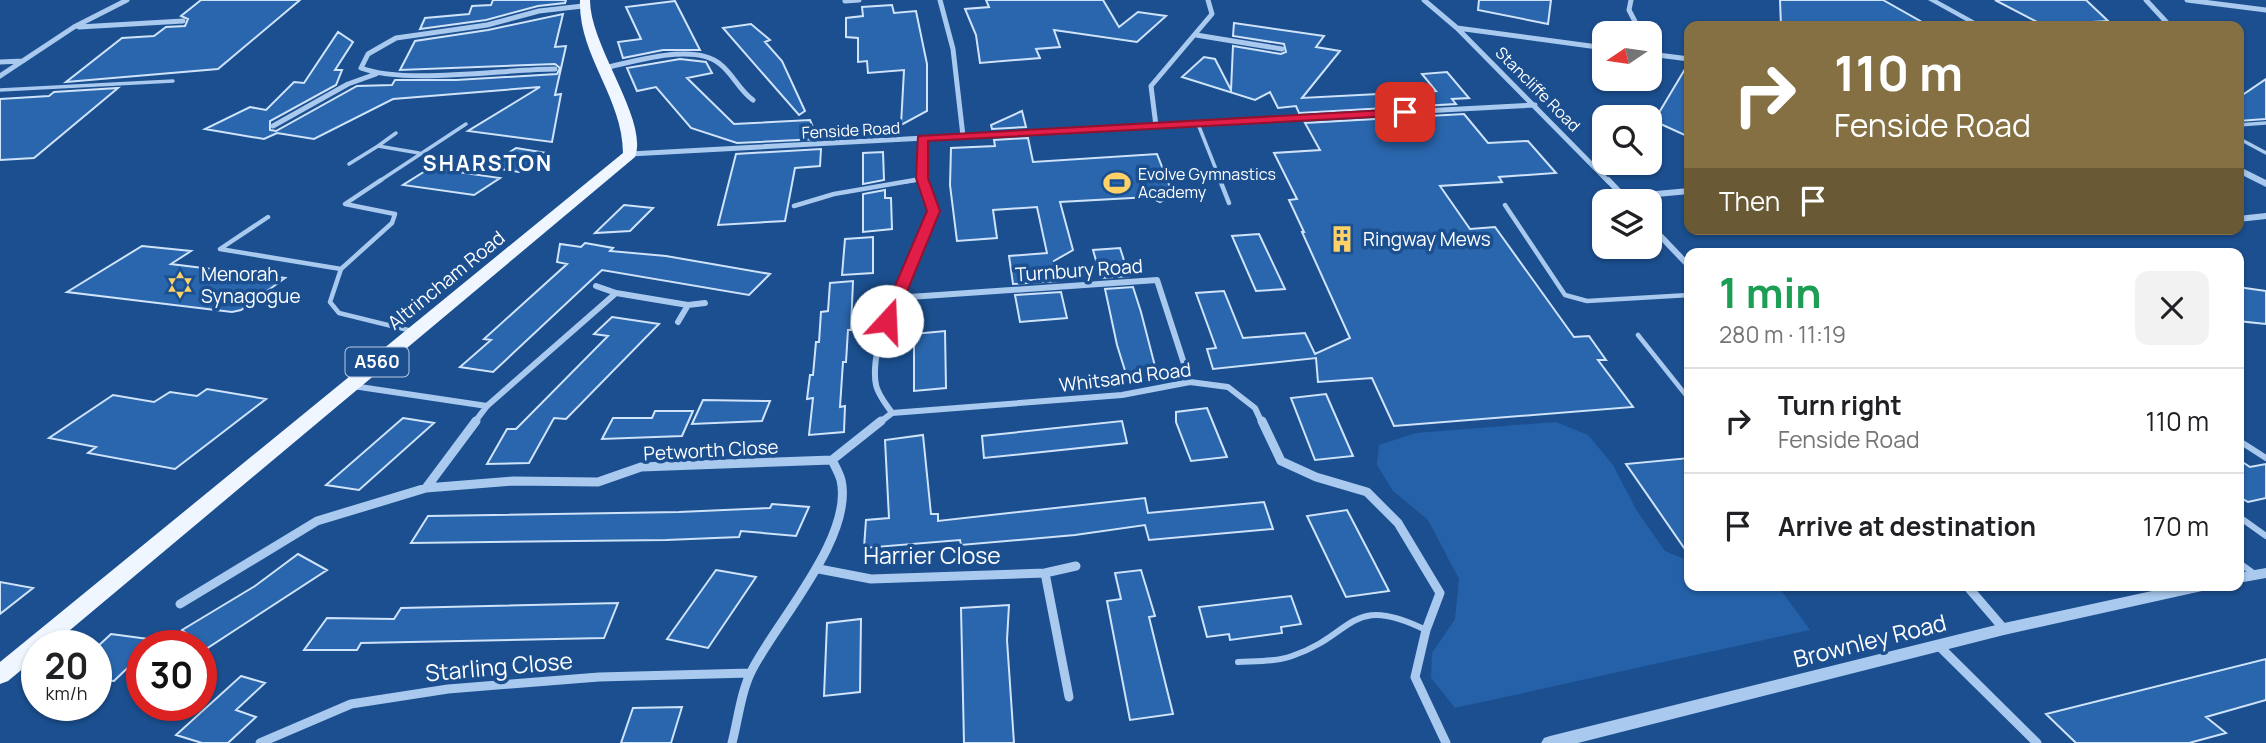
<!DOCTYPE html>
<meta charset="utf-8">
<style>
:root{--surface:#fff;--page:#f2f2f2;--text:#202124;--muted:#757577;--line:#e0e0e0}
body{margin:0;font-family:Manrope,sans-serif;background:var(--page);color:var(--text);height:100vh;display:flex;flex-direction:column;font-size:26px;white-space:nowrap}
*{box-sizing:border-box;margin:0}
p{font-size:23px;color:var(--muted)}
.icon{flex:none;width:38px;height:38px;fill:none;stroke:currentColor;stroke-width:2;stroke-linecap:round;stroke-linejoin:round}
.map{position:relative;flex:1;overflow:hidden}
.side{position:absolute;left:1684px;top:248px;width:560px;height:343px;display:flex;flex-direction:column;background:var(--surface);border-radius:14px;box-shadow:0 2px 5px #0004}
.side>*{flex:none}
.hud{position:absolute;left:1684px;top:21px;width:560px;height:214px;border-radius:14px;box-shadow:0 2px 5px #0004;background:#847042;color:#fff;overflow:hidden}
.needle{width:46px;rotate:257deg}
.controls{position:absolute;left:1592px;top:21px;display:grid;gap:14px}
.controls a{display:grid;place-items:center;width:70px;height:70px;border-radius:14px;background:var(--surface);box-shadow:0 2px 5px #0004;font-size:35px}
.speed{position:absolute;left:21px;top:630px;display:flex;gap:14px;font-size:35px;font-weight:700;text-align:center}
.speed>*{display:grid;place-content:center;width:91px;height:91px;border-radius:50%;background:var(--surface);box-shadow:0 2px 5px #0004;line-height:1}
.speed small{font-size:18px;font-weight:400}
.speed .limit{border:10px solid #d22;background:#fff;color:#111}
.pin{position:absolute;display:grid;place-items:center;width:60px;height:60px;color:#fff;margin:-30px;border-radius:14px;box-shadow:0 4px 10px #0006}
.me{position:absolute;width:77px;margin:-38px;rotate:20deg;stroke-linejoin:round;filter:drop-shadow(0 0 5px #0008)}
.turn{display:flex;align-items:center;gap:24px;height:147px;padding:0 35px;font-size:32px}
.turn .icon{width:91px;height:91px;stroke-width:2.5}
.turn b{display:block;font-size:49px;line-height:60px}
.then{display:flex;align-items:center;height:66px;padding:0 35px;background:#0003;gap:14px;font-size:26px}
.round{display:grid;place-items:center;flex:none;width:74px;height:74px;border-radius:14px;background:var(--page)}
.summary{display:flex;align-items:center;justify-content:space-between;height:119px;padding:0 35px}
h1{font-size:42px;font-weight:700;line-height:52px;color:#1e9e55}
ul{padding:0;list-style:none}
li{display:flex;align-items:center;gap:21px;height:105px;padding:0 35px;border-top:2px solid var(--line)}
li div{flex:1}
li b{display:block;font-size:26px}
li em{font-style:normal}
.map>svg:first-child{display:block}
.green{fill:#2461a8}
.building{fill:#2a66ad;stroke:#cfe3fa;stroke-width:2}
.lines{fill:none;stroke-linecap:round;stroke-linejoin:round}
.service-far2{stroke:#a9c9ee;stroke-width:3.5}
.service-far1{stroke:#a9c9ee;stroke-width:4.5}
.service{stroke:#a9c9ee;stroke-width:6}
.minor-far2{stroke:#a9c9ee;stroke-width:5}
.minor-far1{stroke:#a9c9ee;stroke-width:6}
.minor{stroke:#a9c9ee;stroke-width:9}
.tertiary{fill:#a9c9ee;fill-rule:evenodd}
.primary{fill:#f0f6ff;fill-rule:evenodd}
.route{fill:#e11d48;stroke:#92132f;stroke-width:2}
.labels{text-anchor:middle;stroke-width:7;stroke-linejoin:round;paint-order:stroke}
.far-street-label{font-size:16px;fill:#fff;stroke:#1b4f8f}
.far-poi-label{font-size:16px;fill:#fff;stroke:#1b4f8f;text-anchor:start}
.shield{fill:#1b4f8f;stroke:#bbcadd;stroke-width:2}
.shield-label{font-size:18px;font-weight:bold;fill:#fff}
.poi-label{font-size:19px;fill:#fff;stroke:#1b4f8f;text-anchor:start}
.street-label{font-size:19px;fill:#fff;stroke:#1b4f8f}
.far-district-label{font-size:21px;font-weight:bold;letter-spacing:2px;fill:#fff;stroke:#1b4f8f}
.near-street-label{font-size:23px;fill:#fff;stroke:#1b4f8f}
</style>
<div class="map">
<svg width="2266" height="743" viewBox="0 0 2266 743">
<rect width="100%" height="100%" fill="#1b4f8f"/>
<path class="green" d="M1556,422L1588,435L1613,465L1637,511L1665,551L1689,561V586H1778L1810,630L1455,708L1431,678L1432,653L1455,619L1459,579L1428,520L1393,491L1377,465L1379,445L1416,433Z"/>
<path class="building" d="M201,0H300L218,69L66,82L122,38L154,36L166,27L185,26L188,19L181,16Z
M493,0H566L565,3L538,6L486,20L420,29L425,18L469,14L472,6L491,5Z
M986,0H1103L1119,27L1138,12L1166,16L1137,42L1054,30L1060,47L1036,49L1040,58L980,63L976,35L965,9L989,7Z
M1479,0H1551L1548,24L1478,10Z
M1780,0H1883L1929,26H1781Z
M1995,0H2086L2108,21L2043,25Z
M675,1L700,50H663L623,58L618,42L641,39L626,7Z
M892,5L894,13L916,11L927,64V111L901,125L904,70L868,73L867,61L858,62V38L846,37V18L863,16L862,7Z
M563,14L555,47L566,46L555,95L561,94L552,142L468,131L540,87L393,99L314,139L277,133L264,139L205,129L250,107L266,110L294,82L304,83L338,32L353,42L335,70H342L336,85L270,121V130L276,131L357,86L392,85L395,80H456L557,74L560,68L555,64L400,70L415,41L488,30Z
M1234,23L1324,36L1316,47L1340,51L1302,98L1436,91L1422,74L1447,72L1469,98L1452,99L1456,104L1299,113L1296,106L1278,108L1270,92L1255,100L1182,77L1204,57L1215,59L1231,90L1233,46L1281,54L1286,52L1284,44L1233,36Z
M751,24L770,40L765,42L782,61L805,111L799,115L723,28Z
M680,59L706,62L712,73L687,78L734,124L810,120L818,139L737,143L691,128L656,87L637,91L627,68Z
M1688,64L1687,99L1689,137L1654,121Z
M2266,79V119L2238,121V98Z
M118,88L34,158L0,160V99L49,96L54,92Z
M1022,111L1026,127L992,129L991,125Z
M1464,114L1488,143L1528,141L1556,173L1499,177L1502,182L1440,186L1470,229L1495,227L1574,337L1589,336L1606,360H1598L1633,407L1394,426L1372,378L1318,382L1316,358L1213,369L1207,349L1216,348L1196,293L1224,291L1243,338L1305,333L1315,354L1350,338L1302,232H1304L1289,200L1297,199L1274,153L1320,150L1305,123Z
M1028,138L1033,162L1157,154L1173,195L1160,202L1150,197L1060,202L1073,250L1054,261L1058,281L1013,284L1009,256L1047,253L1037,207L993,210L997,238L957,241L950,185L951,148L995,146L994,140Z
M516,148L547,153L519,172L487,167Z
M821,149L820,166L795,168L785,221L718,225L736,154Z
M883,152L884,180L863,184V153Z
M430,168L500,178L474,195L403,185Z
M885,190V198H891L892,229L863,232V194Z
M624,205L653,208L630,231L595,233Z
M1259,234L1285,289L1256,291L1232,236Z
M873,237V273L842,275L845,239Z
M585,243L613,248L610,251L666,256L770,274L749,295L602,270L493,372L460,367L491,340L484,339L567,264L557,262L560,244L581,247Z
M142,246L191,251L171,264L285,278L241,310L232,312L67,292Z
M1120,248L1129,276L1101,278L1093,250Z
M853,281L851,330H848L846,362H843L840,407L845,406L844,432L809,435L813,398L807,399L810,375H813L816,342H819L821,312L828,311L830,283Z
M1133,287L1141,312L1157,374L1127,377L1117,345L1105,289Z
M2238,287L2266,291V324L2238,321Z
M1061,292L1067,318L1020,322L1015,295Z
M612,317L659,324L566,419L554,418L529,463L487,464L507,429H516L608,336L594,334Z
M945,331L946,388L914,391V334Z
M207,389L266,399L175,469L88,453L96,447L49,438L113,395L154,402L170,392L197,396Z
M1326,394L1353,456L1315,460L1291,398Z
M703,400L770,401L762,421L692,424Z
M1207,408L1227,457L1191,461L1176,422V412Z
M655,411H693L682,436L602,439L613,418H652Z
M403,418L434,423L359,490L326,485Z
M1122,421L1127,443L984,458L982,436Z
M923,435L931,514H938V521L1145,498L1148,513L1264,502L1273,529L1149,540L1145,525L1075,535L961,545L960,540L864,548L866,520L889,518L885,440Z
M1689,458V555L1626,464Z
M2238,459L2250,467L2266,464V498L2248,502L2238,496Z
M772,504L809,507L796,536L741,531L739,537L666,540L411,543L428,516L679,512L770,508Z
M1347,510L1372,558L1389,591L1346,597L1307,516Z
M298,554L327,570L206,649L182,630L255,586Z
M716,570L756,577L708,648L667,639Z
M1141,570L1155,616L1149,617L1173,714L1130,720L1107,601L1121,599L1115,573Z
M0,582L33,588L0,614Z
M1291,596L1301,624L1281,627L1282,633L1230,640L1229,634L1207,637L1199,607Z
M618,603L604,638L361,643L357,650H304L327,618L394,619L401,608Z
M1009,605L1007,640L1014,743H964L961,608Z
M861,619L860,692L824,696L827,623Z
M111,634L156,640L151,646H142V654L114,681L96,679V648Z
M2266,659V700L2206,717L2226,733L2189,743H2076L2046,714Z
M241,676L265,683L236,710L256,717L228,743H202L176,735Z
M682,707L671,743H621L633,708Z"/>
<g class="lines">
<path class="service-far2" d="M0,90L173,81
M1198,124L1221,182
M2238,125L2266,123
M2238,138L2266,153
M378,146L396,133
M349,164L378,146L419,153
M378,182L466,124
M905,182L923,179"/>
<path class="service-far1" d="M1220,180L1229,203
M1505,205L1565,295L1587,301L1689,295
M794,206L834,194L915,180
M268,217L220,249L341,269L330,302L339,313L412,331
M341,269L392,223L395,214L345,204L381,180
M1638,335L1689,399"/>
<path class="service" d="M2238,440L2266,458
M2238,516L2266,536
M2238,562L2256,575
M1238,662C1256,661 1275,662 1292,656C1355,635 1349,592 1426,630"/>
<path class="minor-far2" d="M940,0L953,49L963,136
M1424,0L1457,28L1609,182
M1631,0L1629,10L1641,33
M2146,0L2170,26
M2187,0L2266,10
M845,1L859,0
M79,27L183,21
M1457,28L1605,48
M1196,35L1282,49
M1650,54L1689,59
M0,62L23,61
M604,68C634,62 694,42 720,64C733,74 739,90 753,100
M555,69C504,69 405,85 361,68L368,54L396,38L487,25L539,11L583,6
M0,76L74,27L127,0
M273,126L348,84L376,74
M1156,126L1151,86L1212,14L1208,0
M922,138L923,182
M630,154L1535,105"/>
<path class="minor-far1" d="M1608,180L1628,201
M1624,197L1689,191
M2238,219L2266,216
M1650,225L1689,266
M596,286L616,293
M895,298L1157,280L1190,382
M688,305L705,303
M353,386L487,406
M892,413L1122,395L1190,382L1228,387L1255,408L1262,423
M892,413C886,404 878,395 876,385C867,341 915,252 933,211L923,180
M474,423L487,406L616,293L688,305L678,322
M879,423L892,413"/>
<path class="minor" d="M1262,421L1281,461L1316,477L1367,492L1398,523L1440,593L1426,630L1415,677L1446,743
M426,488L476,421
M819,569L871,579L1045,573L1076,566
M1045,573L1069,697
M1967,586L2004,629
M180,604L317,521L426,488L513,481L598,482L641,467L832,460
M1940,647L2037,743
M260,743L351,704L448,689L599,677L750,673
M732,743C738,720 741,691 752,670C777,621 854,537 841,480C839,473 835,466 832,460L881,421"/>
<path class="tertiary" d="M1928,0H1937L1984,26H1975Z
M2238,166L2266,180V187L2238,173Z
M2266,568V578L2238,583V573Z
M2175,586H2209L2207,590L2202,591L2004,635L1578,743H1541L1544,738L1550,736L2004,623Z"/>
<path class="primary" d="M580,0H590C590,47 649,120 635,157L51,646H37V657L8,681L0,684V662L623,153C623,98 578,55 580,0Z"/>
</g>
<path class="route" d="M1405,109L1411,112L1409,115L928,141V178L940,211L895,321L887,326L880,321L927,211L916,178L918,136Z"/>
<defs>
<symbol id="stadium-bare" viewBox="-9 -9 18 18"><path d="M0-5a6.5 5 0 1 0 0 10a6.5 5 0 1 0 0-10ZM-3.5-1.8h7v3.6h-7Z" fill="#ffd166" stroke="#1b4f8f" stroke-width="2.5" paint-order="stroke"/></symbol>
<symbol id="building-bare" viewBox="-9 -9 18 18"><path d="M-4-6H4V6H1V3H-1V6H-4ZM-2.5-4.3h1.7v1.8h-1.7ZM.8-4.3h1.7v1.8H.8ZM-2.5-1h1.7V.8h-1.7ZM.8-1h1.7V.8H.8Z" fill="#ffd166" stroke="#1b4f8f" stroke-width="2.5" paint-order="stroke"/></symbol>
<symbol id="synagogue-bare" viewBox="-9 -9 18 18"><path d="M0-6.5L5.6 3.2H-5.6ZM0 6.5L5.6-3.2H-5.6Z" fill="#ffd166" stroke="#1b4f8f" stroke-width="2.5" paint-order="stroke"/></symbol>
</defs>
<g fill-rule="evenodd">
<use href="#stadium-bare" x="1098" y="164" width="38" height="38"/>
<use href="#building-bare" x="1323" y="220" width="38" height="38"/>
<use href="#synagogue-bare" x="161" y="266" width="38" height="38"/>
</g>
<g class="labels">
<g class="far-street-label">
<text transform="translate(1538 89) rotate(45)" y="6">Stancliffe Road</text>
<text transform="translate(851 130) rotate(-3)" y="6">Fenside Road</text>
</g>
<g class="far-poi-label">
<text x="1138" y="180">Evolve Gymnastics<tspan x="1138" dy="18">Academy</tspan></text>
</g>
<rect class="shield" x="345.5" y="347.5" width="63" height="29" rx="5"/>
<g class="shield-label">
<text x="377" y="368">A560</text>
</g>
<g class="poi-label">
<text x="1363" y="246">Ringway Mews</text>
<text x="201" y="281">Menorah<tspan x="201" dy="22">Synagogue</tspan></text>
</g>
<g class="street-label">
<text transform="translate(1079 270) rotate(-4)" y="7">Turnbury Road</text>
<text transform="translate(446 280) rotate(-39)" y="7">Altrincham Road</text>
<text transform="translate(1125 377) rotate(-7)" y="7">Whitsand Road</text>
<text transform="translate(711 450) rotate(-3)" y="7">Petworth Close</text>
</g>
<g class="far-district-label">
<text x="488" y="171">SHARSTON</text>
</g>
<g class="near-street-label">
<text x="932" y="564">Harrier Close</text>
<text transform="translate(1870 641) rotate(-14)" y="8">Brownley Road</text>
<text transform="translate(499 667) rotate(-5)" y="8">Starling Close</text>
</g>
</g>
</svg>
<div class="controls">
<a><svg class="needle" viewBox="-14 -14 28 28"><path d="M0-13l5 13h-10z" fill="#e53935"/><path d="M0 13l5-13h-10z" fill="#757577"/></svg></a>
<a><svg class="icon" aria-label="search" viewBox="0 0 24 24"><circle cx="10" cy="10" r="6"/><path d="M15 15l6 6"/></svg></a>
<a><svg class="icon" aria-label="layers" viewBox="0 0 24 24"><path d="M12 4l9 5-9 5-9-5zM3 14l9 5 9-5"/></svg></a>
</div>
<div class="speed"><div>20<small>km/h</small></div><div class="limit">30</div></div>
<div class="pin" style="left:1405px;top:112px;background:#d93025"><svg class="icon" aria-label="arrive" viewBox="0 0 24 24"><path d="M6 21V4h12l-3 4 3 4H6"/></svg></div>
<svg class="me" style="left:887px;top:321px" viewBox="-20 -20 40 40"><circle r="19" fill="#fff"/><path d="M0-13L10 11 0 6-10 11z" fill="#e11d48"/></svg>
<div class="hud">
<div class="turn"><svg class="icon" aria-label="right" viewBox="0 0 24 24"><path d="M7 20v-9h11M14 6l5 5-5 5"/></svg><div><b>110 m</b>Fenside Road</div></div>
<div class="then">Then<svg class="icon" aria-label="arrive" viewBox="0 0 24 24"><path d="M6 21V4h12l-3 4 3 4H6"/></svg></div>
</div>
<section class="side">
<div class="summary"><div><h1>1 min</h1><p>280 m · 11:19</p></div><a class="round"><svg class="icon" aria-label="close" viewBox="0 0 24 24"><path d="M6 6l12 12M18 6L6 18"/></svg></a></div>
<ul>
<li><svg class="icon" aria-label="right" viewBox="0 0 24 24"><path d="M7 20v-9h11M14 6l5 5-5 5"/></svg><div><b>Turn right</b><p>Fenside Road</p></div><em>110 m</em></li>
<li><svg class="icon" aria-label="arrive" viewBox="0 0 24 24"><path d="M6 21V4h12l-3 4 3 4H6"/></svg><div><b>Arrive at destination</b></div><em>170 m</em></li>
</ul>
</section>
</div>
